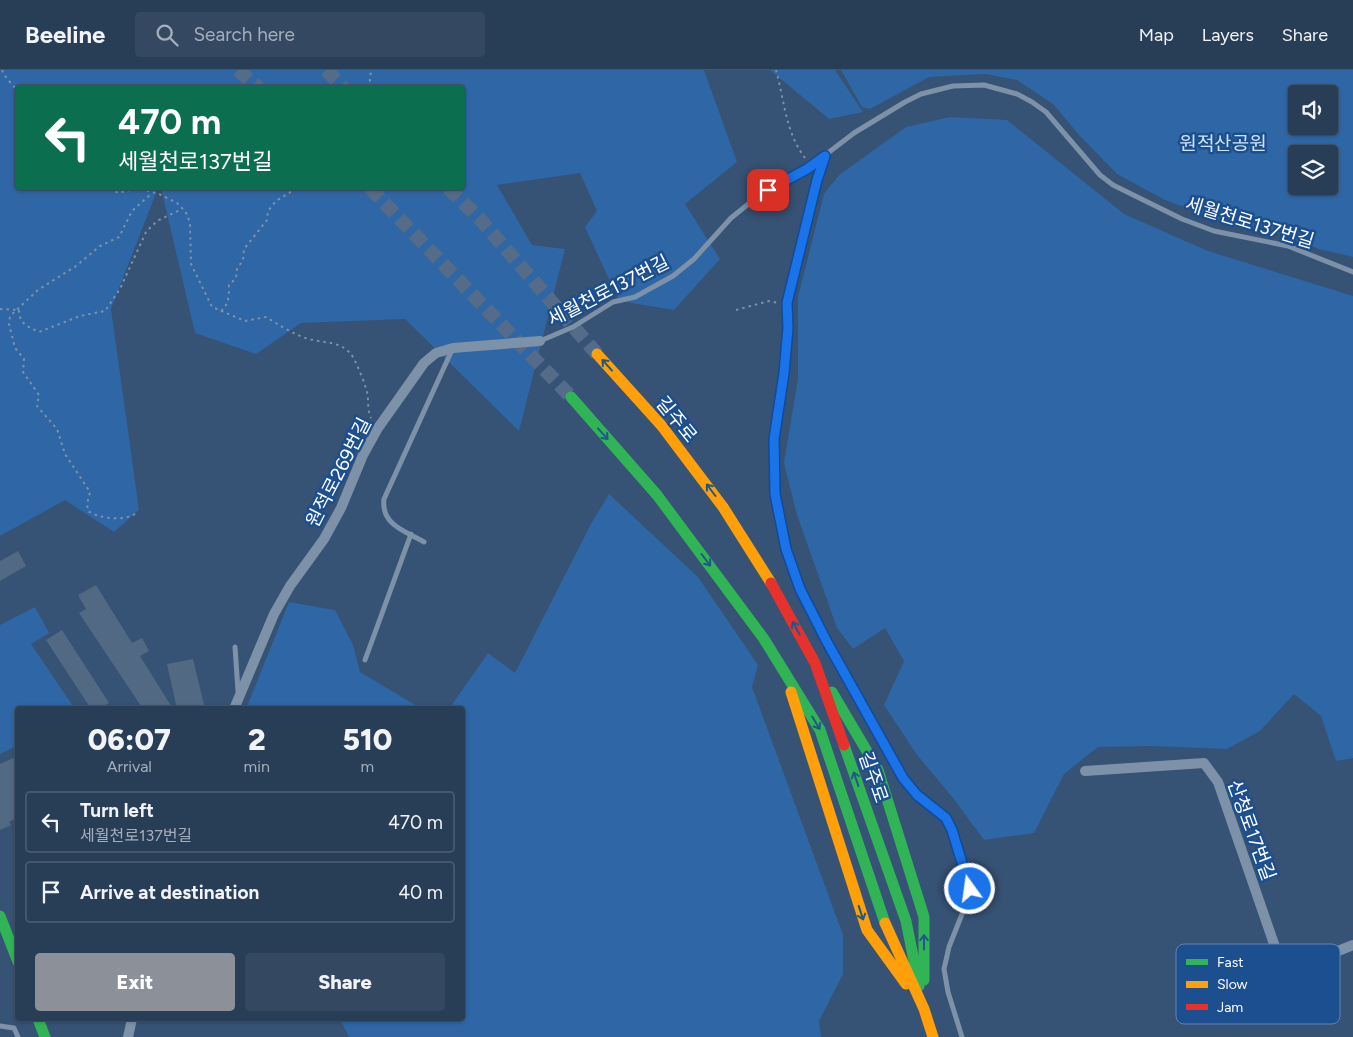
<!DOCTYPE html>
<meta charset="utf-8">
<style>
:root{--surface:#283e57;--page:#344961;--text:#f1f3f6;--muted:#a5aeba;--line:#44576d;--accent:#8c9099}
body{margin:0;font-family:Figtree,"Noto Sans KR",sans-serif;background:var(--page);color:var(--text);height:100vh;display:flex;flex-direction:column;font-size:19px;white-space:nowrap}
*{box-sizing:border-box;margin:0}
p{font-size:16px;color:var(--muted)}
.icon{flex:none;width:28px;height:28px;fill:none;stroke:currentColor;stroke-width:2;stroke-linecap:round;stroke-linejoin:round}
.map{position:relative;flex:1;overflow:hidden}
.panel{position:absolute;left:15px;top:636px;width:450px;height:315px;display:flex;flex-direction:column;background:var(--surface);border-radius:5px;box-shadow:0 1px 4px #0004,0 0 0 1px var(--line)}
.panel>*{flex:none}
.banner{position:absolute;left:15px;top:15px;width:450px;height:105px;border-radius:5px;box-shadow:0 1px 4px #0004,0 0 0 1px var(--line);background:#0b6e4f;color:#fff;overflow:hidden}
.buttons{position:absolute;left:1288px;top:15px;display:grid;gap:10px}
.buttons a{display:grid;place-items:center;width:50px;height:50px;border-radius:5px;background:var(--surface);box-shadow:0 1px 4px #0004,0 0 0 1px var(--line);font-size:25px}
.pin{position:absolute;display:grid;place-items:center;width:42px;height:42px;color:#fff;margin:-21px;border-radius:10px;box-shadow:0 2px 8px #0006}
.me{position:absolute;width:55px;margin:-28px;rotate:346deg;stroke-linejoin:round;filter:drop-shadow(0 0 4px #0008)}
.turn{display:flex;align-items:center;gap:18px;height:105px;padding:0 20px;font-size:22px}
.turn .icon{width:65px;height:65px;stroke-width:2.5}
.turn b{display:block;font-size:35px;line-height:42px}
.eta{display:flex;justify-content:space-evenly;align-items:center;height:85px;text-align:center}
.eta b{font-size:30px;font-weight:800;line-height:35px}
.primary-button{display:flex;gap:10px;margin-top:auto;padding:10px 20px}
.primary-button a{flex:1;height:58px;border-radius:5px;background:var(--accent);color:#fff;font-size:20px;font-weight:800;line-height:58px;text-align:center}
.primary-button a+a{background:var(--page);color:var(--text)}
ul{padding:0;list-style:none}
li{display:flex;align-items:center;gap:15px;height:62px;margin:0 10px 8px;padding:0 10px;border:2px solid var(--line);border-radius:5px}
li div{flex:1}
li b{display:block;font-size:19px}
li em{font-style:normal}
header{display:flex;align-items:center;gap:30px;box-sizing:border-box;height:70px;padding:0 25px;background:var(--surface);border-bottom:1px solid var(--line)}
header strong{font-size:24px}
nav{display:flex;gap:28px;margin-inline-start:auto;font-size:18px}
.search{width:350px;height:45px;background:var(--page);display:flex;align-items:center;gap:12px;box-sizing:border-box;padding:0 18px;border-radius:5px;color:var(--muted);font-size:19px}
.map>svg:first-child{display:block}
.green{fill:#2f66a5;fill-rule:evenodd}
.building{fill:#526984}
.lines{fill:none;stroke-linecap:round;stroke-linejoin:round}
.secondary-tunnel{stroke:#546c89;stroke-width:14;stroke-dasharray:14 7;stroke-linecap:butt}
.path{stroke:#7d92a8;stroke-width:2;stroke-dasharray:2.5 4;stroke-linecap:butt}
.lane{stroke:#7d92a8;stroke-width:5}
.street{stroke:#7d92a8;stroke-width:10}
.fast{stroke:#30b455;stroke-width:11}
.slow{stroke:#ff9f0a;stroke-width:11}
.jam{stroke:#e5322d;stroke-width:11}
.oneway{stroke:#1d5989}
.route-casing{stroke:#114b97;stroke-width:12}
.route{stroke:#1a73e8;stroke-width:9}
.labels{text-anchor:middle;stroke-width:5;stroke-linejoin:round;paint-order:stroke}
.park-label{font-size:19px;fill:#cfe3fa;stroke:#1b4f8f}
.street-label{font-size:19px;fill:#fff;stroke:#1b4f8f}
.key{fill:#1b4f8f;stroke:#5f84b1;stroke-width:1}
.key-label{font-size:14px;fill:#fff}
</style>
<header>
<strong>Beeline</strong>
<div class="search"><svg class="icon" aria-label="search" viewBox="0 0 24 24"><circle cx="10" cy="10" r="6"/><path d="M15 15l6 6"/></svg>Search here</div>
<nav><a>Map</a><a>Layers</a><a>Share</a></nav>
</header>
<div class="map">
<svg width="1353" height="967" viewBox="0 0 1353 967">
<rect width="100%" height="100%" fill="#365274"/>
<path class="green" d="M0,0H704L737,92L685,134L720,189L674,240L619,231L585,157L597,141L580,103L497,115L532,175L565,179L519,361L405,249L301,253L256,284L195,263L161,118H462V18H18V118H158L111,239L139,440L114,462L65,430L0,466Z
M770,0H835L863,42L829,49Z
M841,0H1353V187L1319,179L1274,162L1224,152L1165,130L1117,104L1080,66L1053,34L1017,10L985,4L929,7L870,39L862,37ZM1296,24H1329V56H1296ZM1296,84H1329V116H1296Z
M950,47L1007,50L1124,144L1208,181L1353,226V688L1336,691L1321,646L1294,624L1260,661L1227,679L1150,676L1098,677L1064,704L1034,763L984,770L953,728L917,685L884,635L904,591L885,558L853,579L837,558L797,445L784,393L798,308V227L824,124L839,105L906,57Z
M609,424L698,507L758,595L752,617L843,865V904L819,951L821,967H349L340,949H462V639H449L488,583L515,603L592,452Z
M289,532L335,540L353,575L360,602L422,639H246Z
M35,537L49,563L31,574L75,639H18L17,676L0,684V555Z"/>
<path class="building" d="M18,481L26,496L0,511V491Z
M96,515L132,573L142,568L149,581L140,586L173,639H143L79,543L86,539L78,525Z
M62,560L109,633L99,639H91L46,570Z
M193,589L205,639H177L167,594Z
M18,686V747L9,752L11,755L0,760V694Z"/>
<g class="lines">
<path class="secondary-tunnel" d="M238,0L259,18
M326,0L344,18
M370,118L571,327
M448,118L479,148L597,284"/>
<path class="path" d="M2,0C6,10 14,15 18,22
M776,0C784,29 786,65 806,89
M369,18L371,0
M110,118L118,123L138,118L159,124L177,133L184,140L188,146L190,155L191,194L212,237L245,251L266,247C278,254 289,262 303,267C321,275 343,268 354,289C359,299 364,311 367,322C369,331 367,340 371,348
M0,239L19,240
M19,240C19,254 27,256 39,262L80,246L105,241L120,219L146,162L157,151L182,139
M736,240L769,231L779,233
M221,241C229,234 229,226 229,215L236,208L237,199L243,190L244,179L267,150L268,141L276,131L297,118
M135,444C124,451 100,449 88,441L87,434L90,422L65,384L57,359L37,336L39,325L23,302L24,289L15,278L9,254L10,246L38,220L76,196L100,176L119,167L132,141L152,123"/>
<path class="lane" d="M825,86L817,110L787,233L788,258L785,303L774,369L775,424L786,479L801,519L827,572L903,708L917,725L946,748L952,760L967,806L970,819L968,829L949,877L944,899L948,922L962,967
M540,271L573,257L613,232L635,227L673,206L694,189L731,148L757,127L807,99L854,63L905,32L921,24L953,16L984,15L1017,24L1032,32L1046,42L1100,105L1113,115L1182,149L1214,161L1288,176L1353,202
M424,472C405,461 381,455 384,429L452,280
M235,577L238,621
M365,590L411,464
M0,956L14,958L18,967"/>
<path class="street" d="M234,639L274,544L290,516L324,469L341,438L363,385L378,358L424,293L436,283L453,278L540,271
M1085,701L1204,693L1218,712L1282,897L1303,895L1353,875
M128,967L132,949"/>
<path class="fast" d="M571,327L657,425L764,569L820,660L885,853
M832,622L878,700L924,847V910
M844,675L906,851L919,916
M0,846L18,892
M38,949L45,967"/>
<path class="slow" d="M597,284L661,355L723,437L771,513
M791,622L867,860L906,914
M885,853L924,939L933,967"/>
<path class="jam" d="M771,513L815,593L844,675"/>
</g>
<defs><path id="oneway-shaft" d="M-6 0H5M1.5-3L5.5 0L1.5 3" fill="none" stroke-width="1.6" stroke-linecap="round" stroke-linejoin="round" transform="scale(1.25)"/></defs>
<g class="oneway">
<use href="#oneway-shaft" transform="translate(607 295) rotate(-132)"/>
<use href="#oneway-shaft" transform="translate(603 364) rotate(48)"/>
<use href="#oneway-shaft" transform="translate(711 420) rotate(-127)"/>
<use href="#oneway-shaft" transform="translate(706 490) rotate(53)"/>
<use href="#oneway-shaft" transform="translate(796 558) rotate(-119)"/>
<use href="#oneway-shaft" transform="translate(816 653) rotate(59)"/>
<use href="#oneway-shaft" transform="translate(856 709) rotate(-109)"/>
<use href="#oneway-shaft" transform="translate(861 843) rotate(72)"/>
<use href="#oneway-shaft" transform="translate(924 872) rotate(-90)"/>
</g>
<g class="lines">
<defs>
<path id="route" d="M768,120L807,99L825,86L817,110L787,233L788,258L784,303L774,369L775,424L786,479L800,519L827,572L903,708L917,725L946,748L952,760L970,819"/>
</defs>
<use href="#route" class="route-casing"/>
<use href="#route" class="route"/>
</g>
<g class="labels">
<g class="park-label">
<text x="1223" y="80">원적산공원</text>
</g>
<g class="street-label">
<text transform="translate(1250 152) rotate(17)" y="7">세월천로137번길</text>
<text transform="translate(608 220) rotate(-27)" y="7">세월천로137번길</text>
<text transform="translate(677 349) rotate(51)" y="7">길주로</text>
<text transform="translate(338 402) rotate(-63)" y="7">원적로269번길</text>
<text transform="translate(874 707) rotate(71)" y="7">길주로</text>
<text transform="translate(1252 760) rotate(70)" y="7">산청로17번길</text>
</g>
</g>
<rect x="1176" y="874" width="164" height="80" rx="8" class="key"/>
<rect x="1186" y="889" width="22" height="6" fill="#30b455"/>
<rect x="1186" y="911" width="22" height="7" fill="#ff9f0a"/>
<rect x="1186" y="934" width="22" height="6" fill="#e5322d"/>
<g class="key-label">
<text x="1217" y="897">Fast</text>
<text x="1217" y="919">Slow</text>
<text x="1217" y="942">Jam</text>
</g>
</svg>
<div class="buttons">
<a><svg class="icon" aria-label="sound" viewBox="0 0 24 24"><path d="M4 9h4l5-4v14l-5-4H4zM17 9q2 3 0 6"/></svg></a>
<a><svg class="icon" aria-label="layers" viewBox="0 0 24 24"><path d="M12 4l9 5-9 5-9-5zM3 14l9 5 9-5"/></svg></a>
</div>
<div class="pin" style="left:768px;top:120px;background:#d93025"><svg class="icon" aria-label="arrive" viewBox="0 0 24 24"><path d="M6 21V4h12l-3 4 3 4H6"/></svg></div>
<svg class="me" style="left:970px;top:819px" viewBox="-20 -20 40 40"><circle r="17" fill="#1a73e8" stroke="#fff" stroke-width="3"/><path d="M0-11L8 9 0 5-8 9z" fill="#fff"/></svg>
<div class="banner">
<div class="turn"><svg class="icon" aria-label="left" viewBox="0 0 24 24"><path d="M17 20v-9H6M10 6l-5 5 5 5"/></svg><div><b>470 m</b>세월천로137번길</div></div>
</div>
<section class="panel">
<div class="eta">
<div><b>06:07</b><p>Arrival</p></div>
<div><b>2</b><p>min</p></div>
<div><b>510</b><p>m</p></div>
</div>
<ul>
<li><svg class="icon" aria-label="left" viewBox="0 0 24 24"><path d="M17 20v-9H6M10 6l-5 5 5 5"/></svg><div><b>Turn left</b><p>세월천로137번길</p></div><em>470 m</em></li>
<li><svg class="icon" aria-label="arrive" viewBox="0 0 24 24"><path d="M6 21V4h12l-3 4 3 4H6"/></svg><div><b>Arrive at destination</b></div><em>40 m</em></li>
</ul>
<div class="primary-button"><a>Exit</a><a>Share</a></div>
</section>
</div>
